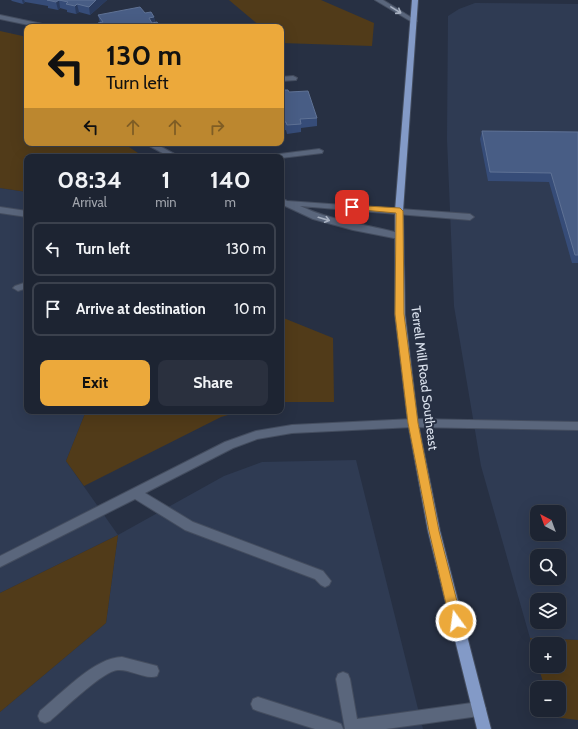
<!DOCTYPE html>
<meta charset="utf-8">
<style>
:root{--surface:#1d2432;--page:#2a303e;--text:#f1f3f6;--muted:#a0a4ac;--line:#3b414d;--accent:#eca93b}
body{margin:0;font-family:Cabin,sans-serif;background:var(--page);color:var(--text);height:100vh;display:flex;flex-direction:column;font-size:15px;white-space:nowrap}
*{box-sizing:border-box;margin:0}
p{font-size:13px;color:var(--muted)}
.icon{flex:none;width:22px;height:22px;fill:none;stroke:currentColor;stroke-width:2;stroke-linecap:round;stroke-linejoin:round}
.map{position:relative;flex:1;overflow:hidden}
.panel{position:absolute;left:24px;top:154px;width:260px;height:260px;display:flex;flex-direction:column;background:var(--surface);border-radius:8px;box-shadow:0 4px 16px #0002,0 0 0 1px var(--line)}
.panel>*{flex:none}
.hud{position:absolute;left:24px;top:24px;width:260px;height:122px;border-radius:8px;box-shadow:0 4px 16px #0002,0 0 0 1px var(--line);background:#eca93b;color:#111;overflow:hidden}
.needle{width:26px;rotate:319deg}
.tools{position:absolute;left:530px;top:505px;display:grid;gap:8px}
.tools a{display:grid;place-items:center;width:36px;height:36px;border-radius:8px;background:var(--surface);box-shadow:0 4px 16px #0002,0 0 0 1px var(--line);font-size:20px}
.pin{position:absolute;display:grid;place-items:center;width:34px;height:34px;color:#fff;margin:-17px;border-radius:8px;box-shadow:0 2px 6px #0006}
.me{position:absolute;width:44px;margin:-22px;rotate:346deg;stroke-linejoin:round;filter:drop-shadow(0 0 3px #0008)}
.turn{display:flex;align-items:center;gap:14px;height:84px;padding:0 16px;font-size:18px}
.turn .icon{width:52px;height:52px;stroke-width:2.5}
.turn b{display:block;font-size:28px;line-height:34px}
.lanes{display:flex;align-items:center;height:38px;padding:0 16px;background:#0003;justify-content:center;gap:20px;direction:ltr}
.lanes .off{opacity:.35}
.eta{display:flex;justify-content:space-evenly;align-items:center;height:68px;text-align:center}
.eta b{font-size:24px;font-weight:800;line-height:28px}
.button{display:flex;gap:8px;margin-top:auto;padding:8px 16px}
.button a{flex:1;height:46px;border-radius:8px;background:var(--accent);color:#111;font-size:16px;font-weight:800;line-height:46px;text-align:center}
.button a+a{background:var(--page);color:var(--text)}
ul{padding:0;list-style:none}
li{display:flex;align-items:center;gap:12px;height:54px;margin:0 8px 6px;padding:0 8px;border:2px solid var(--line);border-radius:8px}
li div{flex:1}
li b{display:block;font-size:15px}
li em{font-style:normal}
.map>svg:first-child{display:block}
.built{fill:#2f3b53;fill-rule:evenodd}
.green{fill:#513b19}
.lines{fill:none;stroke-linecap:round;stroke-linejoin:round}
.minor-casing{stroke:#444d5f;stroke-width:2}
.major-casing{stroke:#444d5f;stroke-width:2}
.minor{fill:#5a667c;fill-rule:evenodd}
.major{fill:#839ac7;fill-rule:evenodd}
.wall{fill:#364c78}
.shaded-wall{fill:#293a5d}
.building{fill:#485d85;stroke:#5f7295}
.oneway{stroke:#a8b1c1}
.route{fill:#eca93b;stroke:#996e26}
.labels{text-anchor:middle;stroke-width:4;stroke-linejoin:round;paint-order:stroke}
.street-label{font-size:13px;fill:#dce3ef;stroke:#273043}
</style>
<div class="map">
<svg width="578" height="729" viewBox="0 0 578 729">
<rect width="100%" height="100%" fill="#273043"/>
<path class="built" d="M475,3L578,4V640L530,638L481,466L454,306L447,139L448,16L459,9ZM537,512H559V534H537ZM537,556H559V578H537ZM537,600H559V622H537Z
M0,188L27,192V411H86L66,461L118,535L224,476L262,462L356,460L423,729H0V712L106,623L118,535L0,593Z"/>
<path class="green" d="M229,0H321L374,23L372,46L281,43V27H261Z
M0,31L27,37V143H123L144,157H27V192L0,188Z
M281,317L333,338L334,402H281Z
M86,411H242L221,417L84,486L66,461Z
M118,535L106,623L0,712V593Z
M530,638L578,640V720L554,717L551,710H559V688H545L538,666H559V644H537V662Z"/>
<g class="lines">
<defs>
<path id="minor" d="M375,0H383L417,21L412,22Z
M0,15L47,25L50,27H38L0,19Z
M293,76L297,78L296,80L281,81V77Z
M144,143H154L180,157H170Z
M319,149L323,151L322,153L281,158V157H268L272,155Z
M281,198L287,201L470,214L474,217L470,220L300,206C335,222 366,224 402,234L403,236L402,238L399,239L353,230L313,219L281,204Z
M0,207L27,211V217L0,213Z
M27,282V288L18,291L13,288L15,286Z
M413,419L578,422V430L413,427L292,433L257,439L233,448L145,493L193,522L323,571L331,581L329,585L325,587L321,585L315,579L185,530L135,499L0,567V556L225,442L256,431L292,425Z
M122,657L157,666L159,671L157,676C146,680 130,669 118,670C104,670 63,710 50,721L45,723L40,721L38,716L40,711C60,695 95,657 122,657Z
M343,672L348,674L350,679L357,719L479,702L484,704L486,709L484,714L479,716L386,729H345L336,679L338,674Z
M258,697L336,722L341,724L343,729H315L258,711L253,709L251,704L253,699Z"/>
<path id="major" d="M412,0H418L403,211L405,315L418,423L440,531L491,729H477L428,531L408,423L395,315V211Z"/>
</defs>
<use href="#minor" class="minor-casing"/>
<use href="#major" class="major-casing"/>
<use href="#minor" class="minor"/>
<use href="#major" class="major"/>
</g>
<path class="wall" d="M11,0H107L90,15L79,12L76,14L67,12V10L60,8L58,10L48,8V6L25,2L23,4L12,1Z
M145,13L154,17L155,23L160,27H99L98,23H100L98,15Z
M281,90L289,92L317,118V126L301,128V132L287,134L286,130L281,131Z
M482,131L578,132V263H572L549,182L488,181L480,139Z"/>
<path class="shaded-wall" d="M22,0H24L25,2L23,4Z
M59,0L60,8L58,10L56,2Z
M96,0H107L90,15L89,7Z
M77,4L79,12L76,14L75,6Z
M154,17L155,26L150,27L149,18Z"/>
<path class="building" d="M47,0H96L89,7L77,4L75,6L66,4L68,2L59,0L56,2Z
M140,7L145,13L151,12L154,17L149,18L152,23L157,22L160,27H100L98,23L103,22L98,15Z
M281,90H288L289,92L308,91L317,118L300,119L301,124L287,125L286,122H281Z
M482,131L578,132V255H575L551,173L490,172Z"/>
<defs><path id="oneway-shaft" d="M-6 0H5M1.5-3L5.5 0L1.5 3" fill="none" stroke-width="1.6" stroke-linecap="round" stroke-linejoin="round"/></defs>
<g class="oneway">
<use href="#oneway-shaft" transform="translate(396 10) rotate(31)"/>
<use href="#oneway-shaft" transform="translate(324 219) rotate(16)"/>
</g>
<path class="route" d="M349,205L400,208L403,211L404,314L418,423L439,531L462,621L460,625L456,627L452,625L450,621L429,531L408,423L395,314L396,213L352,209H349Z"/>
<g class="labels">
<g class="street-label">
<text transform="translate(425 378) rotate(83)" y="5">Terrell Mill Road Southeast</text>
</g>
</g>
</svg>
<div class="tools">
<a><svg class="needle" viewBox="-14 -14 28 28"><path d="M0-13l5 13h-10z" fill="#e53935"/><path d="M0 13l5-13h-10z" fill="#a0a4ac"/></svg></a>
<a><svg class="icon" aria-label="search" viewBox="0 0 24 24"><circle cx="10" cy="10" r="6"/><path d="M15 15l6 6"/></svg></a>
<a><svg class="icon" aria-label="layers" viewBox="0 0 24 24"><path d="M12 4l9 5-9 5-9-5zM3 14l9 5 9-5"/></svg></a>
<a>+</a>
<a>−</a>
</div>
<div class="pin" style="left:352px;top:207px;background:#d93025"><svg class="icon" aria-label="arrive" viewBox="0 0 24 24"><path d="M6 21V4h12l-3 4 3 4H6"/></svg></div>
<svg class="me" style="left:456px;top:621px" viewBox="-20 -20 40 40"><circle r="17" fill="#eca93b" stroke="#fff" stroke-width="3"/><path d="M0-11L8 9 0 5-8 9z" fill="#fff"/></svg>
<div class="hud">
<div class="turn"><svg class="icon" aria-label="left" viewBox="0 0 24 24"><path d="M17 20v-9H6M10 6l-5 5 5 5"/></svg><div><b>130 m</b>Turn left</div></div>
<div class="lanes"><svg class="icon" aria-label="left" viewBox="0 0 24 24"><path d="M17 20v-9H6M10 6l-5 5 5 5"/></svg><svg class="icon off" aria-label="ahead" viewBox="0 0 24 24"><path d="M12 20V5M6 11l6-6 6 6"/></svg><svg class="icon off" aria-label="ahead" viewBox="0 0 24 24"><path d="M12 20V5M6 11l6-6 6 6"/></svg><svg class="icon off" aria-label="right" viewBox="0 0 24 24"><path d="M7 20v-9h11M14 6l5 5-5 5"/></svg></div>
</div>
<section class="panel">
<div class="eta">
<div><b>08:34</b><p>Arrival</p></div>
<div><b>1</b><p>min</p></div>
<div><b>140</b><p>m</p></div>
</div>
<ul>
<li><svg class="icon" aria-label="left" viewBox="0 0 24 24"><path d="M17 20v-9H6M10 6l-5 5 5 5"/></svg><div><b>Turn left</b></div><em>130 m</em></li>
<li><svg class="icon" aria-label="arrive" viewBox="0 0 24 24"><path d="M6 21V4h12l-3 4 3 4H6"/></svg><div><b>Arrive at destination</b></div><em>10 m</em></li>
</ul>
<div class="button"><a>Exit</a><a>Share</a></div>
</section>
</div>
